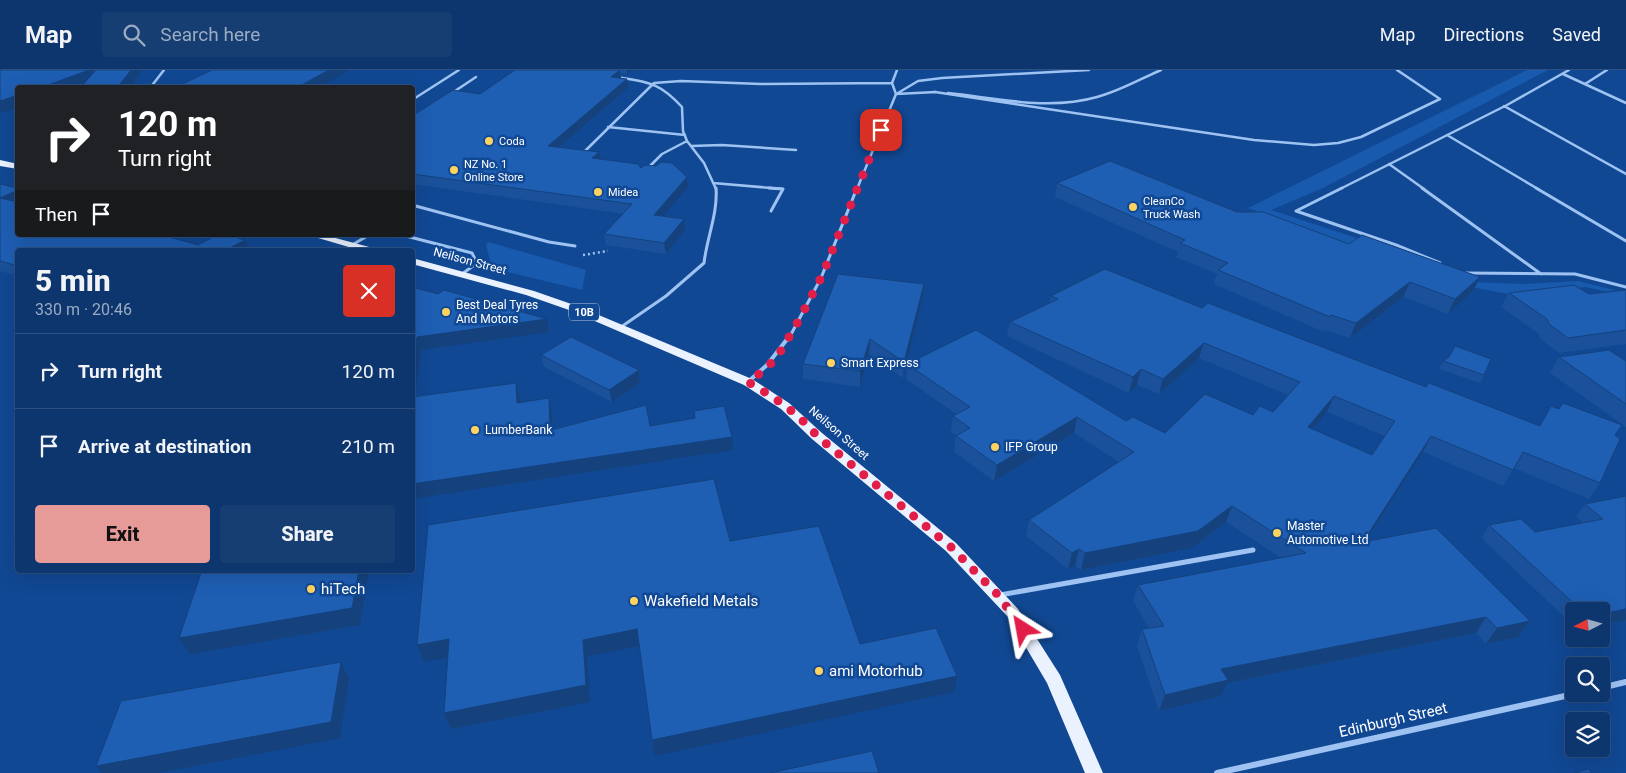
<!DOCTYPE html>
<meta charset="utf-8">
<style>
:root{--surface:#0d366e;--page:#163e73;--text:#f1f3f6;--muted:#9aabc2;--line:#2d5081;--accent:#e69b98}
body{margin:0;font-family:Roboto,sans-serif;background:var(--page);color:var(--text);height:100vh;display:flex;flex-direction:column;font-size:19px;white-space:nowrap}
*{box-sizing:border-box;margin:0}
p{font-size:16px;color:var(--muted)}
.icon{flex:none;width:28px;height:28px;fill:none;stroke:currentColor;stroke-width:2;stroke-linecap:round;stroke-linejoin:round}
.map{position:relative;flex:1;overflow:hidden}
.side{position:absolute;left:15px;top:178px;width:400px;height:325px;display:flex;flex-direction:column;background:var(--surface);border-radius:5px;box-shadow:0 5px 20px #0002,0 0 0 1px var(--line)}
.side>*{flex:none}
.banner{position:absolute;left:15px;top:15px;width:400px;height:152px;border-radius:5px;box-shadow:0 5px 20px #0002,0 0 0 1px var(--line);background:#202124;color:#fff;overflow:hidden}
.needle{width:32px;rotate:264deg}
.tools{position:absolute;left:1565px;top:532px;display:grid;gap:10px}
.tools a{display:grid;place-items:center;width:45px;height:45px;border-radius:5px;background:var(--surface);box-shadow:0 5px 20px #0002,0 0 0 1px var(--line);font-size:25px}
.pin{position:absolute;display:grid;place-items:center;width:42px;height:42px;color:#fff;margin:-21px;border-radius:10px;box-shadow:0 2px 8px #0006}
.me{position:absolute;width:55px;margin:-28px;rotate:326deg;stroke-linejoin:round;filter:drop-shadow(0 0 4px #0008)}
.turn{display:flex;align-items:center;gap:18px;height:105px;padding:0 20px;font-size:22px}
.turn .icon{width:65px;height:65px;stroke-width:2.5}
.turn b{display:block;font-size:35px;line-height:42px}
.then{display:flex;align-items:center;height:48px;padding:0 20px;background:#0003;gap:10px;font-size:19px}
.round{display:grid;place-items:center;flex:none;width:52px;height:52px;border-radius:5px;background:var(--page)}
.summary{display:flex;align-items:center;justify-content:space-between;height:85px;padding:0 20px}
h1{font-size:30px;font-weight:800;line-height:38px}
.button{display:flex;gap:10px;margin-top:auto;padding:10px 20px}
.button a{flex:1;height:58px;border-radius:5px;background:var(--accent);color:#111;font-size:20px;font-weight:800;line-height:58px;text-align:center}
.button a+a{background:var(--page);color:var(--text)}
ul{padding:0;list-style:none}
li{display:flex;align-items:center;gap:15px;height:75px;padding:0 20px;border-top:1px solid var(--line)}
li div{flex:1}
li b{display:block;font-size:19px}
li em{font-style:normal}
header{display:flex;align-items:center;gap:30px;box-sizing:border-box;height:70px;padding:0 25px;background:var(--surface);border-bottom:1px solid var(--line)}
header strong{font-size:24px}
nav{display:flex;gap:28px;margin-inline-start:auto;font-size:18px}
.search{width:350px;height:45px;background:var(--page);display:flex;align-items:center;gap:12px;box-sizing:border-box;padding:0 18px;border-radius:5px;color:var(--muted);font-size:19px}
.map>svg:first-child{display:block}
.green{fill:#185aae}
.lines{fill:none;stroke-linecap:round;stroke-linejoin:round}
.path{stroke:#9ec3f3;stroke-width:2.5;stroke-dasharray:2 3;stroke-linecap:butt}
.lane-far3{stroke:#9ec3f3;stroke-width:2.5}
.lane-far2{stroke:#9ec3f3;stroke-width:3}
.lane-far1{stroke:#9ec3f3;stroke-width:4}
.lane{stroke:#9ec3f3;stroke-width:5}
.street{stroke:#9ec3f3;stroke-width:6}
.primary{fill:#eaf2ff;fill-rule:evenodd}
.wall{fill:#1a519a;fill-rule:evenodd}
.shaded-wall{fill:#15427d}
.building{fill:#1e5eb3;stroke:#15427d;fill-rule:evenodd}
.route{stroke:#e11d48;stroke-width:9;stroke-dasharray:0 16.2}
.poi-dot{fill:#ffd360;stroke:#114893;stroke-width:2}
.labels{text-anchor:middle;stroke-width:5;stroke-linejoin:round;paint-order:stroke}
.far-poi-label{font-size:11px;fill:#fff;stroke:#114893;text-anchor:start}
.shield{fill:#114893;stroke:#b8c8df;stroke-width:1}
.shield-label{font-size:11px;font-weight:bold;fill:#fff}
.street-label{font-size:12px;fill:#fff;stroke:#114893}
.poi-label{font-size:12px;fill:#fff;stroke:#114893;text-anchor:start}
.near-poi-label{font-size:15px;fill:#fff;stroke:#114893;text-anchor:start}
.near-street-label{font-size:15px;fill:#fff;stroke:#114893}
</style>
<header>
<strong>Map</strong>
<div class="search"><svg class="icon" aria-label="search" viewBox="0 0 24 24"><circle cx="10" cy="10" r="6"/><path d="M15 15l6 6"/></svg>Search here</div>
<nav><a>Map</a><a>Directions</a><a>Saved</a></nav>
</header>
<div class="map">
<svg width="1626" height="703" viewBox="0 0 1626 703">
<rect width="100%" height="100%" fill="#114893"/>
<path class="green" d="M1527,0H1548L1323,118L1271,140L1390,179L1467,212L1525,214L1578,211L1626,223V226L1585,217L1515,225L1464,216L1248,138Z
M488,172L586,200L582,220L492,198L486,175Z"/>
<g class="lines">
<path class="path" d="M583,185L608,181"/>
<path class="lane-far3" d="M1563,4L1626,33
M616,7C648,12 659,12 682,37L683,61L687,71L704,93L716,119
M1585,14L1607,0
M150,18L164,0
M935,22L1254,70L1314,75L1338,73L1361,67L1440,29L1397,0
M452,23L476,7
M898,23L918,11L942,8L1089,0
M948,23C997,28 1048,41 1097,27C1120,21 1140,9 1161,0
M896,24L936,22
M896,24L892,13L897,0
M412,30L459,0
M1504,36L1626,104
M608,57L685,65
M1447,65L1538,119
M691,76L722,75L796,80
M583,83L654,13L681,11L761,14L892,13
M1389,94L1424,119
M648,98L662,84L687,71
M713,113L783,119
M857,119L896,24
M1340,119L1507,35L1569,0"/>
<path class="lane-far2" d="M769,118L783,119L771,141
M1342,118L1296,141L1396,175L1440,193
M1422,118L1541,204
M1536,118L1626,171
M412,135L549,172L575,176
M402,165L472,183L477,193L462,204
M352,175L369,165
M1465,203L1575,204L1626,217
M621,257L666,226L704,193C707,167 718,143 716,118
M788,270L821,208L857,118"/>
<path class="lane-far1" d="M749,311L767,295L788,268"/>
<path class="lane" d="M1000,525L1253,480"/>
<path class="street" d="M1601,618L1626,612
M1217,703L1574,624"/>
<path class="primary" d="M0,90L18,94V99L0,96Z
M308,165H324L373,178L375,180H359Z
M412,188L534,221L577,236L752,309L789,333L822,363L956,473L1018,539L1060,605L1103,703H1085L1047,613L1008,547L946,481L812,369L781,339L744,315L569,240L526,225L412,194Z"/>
</g>
<path class="wall" d="M515,0H632L627,4L620,3L621,8L627,9L628,18L560,77L600,89L687,107L688,117L663,146L684,149L685,160L666,184L606,175L604,164L624,144L412,114V46L480,24Z
M1057,113L1237,142L1349,174L1480,207L1473,221L1448,244L1403,227L1350,268L1325,260L1324,262L1214,214L1217,204L1176,187L1178,182L1055,127Z
M0,114L18,165L198,175L249,180H18V206L0,201Z
M924,214L923,228L903,308L869,284L860,317L803,309V294Z
M1626,220V274L1559,283L1540,269L1539,264L1501,237L1509,223L1589,224Z
M1051,226L1202,238L1426,317L1539,356L1551,336L1615,365L1600,413L1589,429L1514,398L1503,416L1423,382L1366,472L1530,551L1518,567L1486,574L1476,563L1227,613L1221,626L1159,641L1137,576L1142,559L1149,558L1133,531L1138,515L1281,488L1226,452L1192,478L1081,500L1075,496L1068,499L1026,466L1029,450L1119,392L1074,363L994,411L954,382L956,365L951,362L953,346L956,344L906,309L907,294L1126,351L1165,363L1253,345L1273,342L1288,325L1199,288L1159,324L1137,315L1129,323L1007,266L1010,252L1049,234ZM1327,342L1385,366L1372,385L1313,359Z
M541,285L639,300L640,313L612,332L544,297Z
M1449,287L1484,305L1480,313L1439,299L1443,291Z
M1559,287L1626,291V357L1550,303Z
M1626,426V550L1601,555V541H1574V556L1481,468L1489,455L1535,462L1583,453L1576,447L1585,434Z"/>
<path class="shaded-wall" d="M89,0H100L103,6L71,18H40Z
M131,0H143L129,18H117Z
M329,0H350L317,18H296Z
M620,0L621,9L611,7Z
M627,0H632L627,4Z
M627,9L628,18L550,85L548,76Z
M18,25V37L0,43V31Z
M599,82L601,92L592,88Z
M687,107L688,117L655,156L654,145Z
M18,120V135L0,128Z
M684,149L685,160L666,184L664,173Z
M245,170L249,180H226Z
M1480,207L1473,221L1448,244L1455,229Z
M1410,212L1403,227L1350,268L1356,253Z
M924,214L923,228L903,308L904,292Z
M547,249L549,262L421,280L413,341L412,338V302L417,267Z
M870,269L869,284L860,317V301Z
M1204,273L1199,288L1159,324L1163,309Z
M1141,299L1137,315L1129,323L1133,307Z
M639,300L640,313L612,332L609,320Z
M516,313L520,327V346L517,333Z
M1334,326L1327,342L1301,373L1308,357Z
M549,328L552,342L553,371L544,362Z
M1077,347L1074,363L994,411L997,395Z
M1431,366L1423,382L1355,488L1363,472Z
M732,367L733,380L412,429V414Z
M1232,436L1226,452L1192,478L1081,500L1085,483Z
M18,473V480L13,474Z
M1079,479L1075,496L1068,499L1072,483Z
M359,500H369L360,555L190,584L179,568Z
M1626,539V550L1601,555V544Z
M1486,547L1476,563L1227,613L1221,626L1159,641L1165,625L1221,599Z
M1530,551L1518,567L1486,574L1497,558Z
M637,559L640,576L587,586L590,632L451,659L444,643L583,570Z
M449,569L455,586L424,592L417,575Z
M341,592L349,609L340,668L159,703H102L96,696Z
M957,606L954,622L655,686L652,670Z"/>
<path class="building" d="M0,0H89L40,18H18V25L0,31Z
M96,0H131L117,18H80Z
M212,0H329L296,18H174Z
M515,0H620L611,7L627,9L548,76L599,82L592,88L638,94L641,98L645,95L656,96L661,92L672,93L687,107L654,145L684,149L664,173L604,164L632,134L412,104V46L453,20L480,24Z
M1110,91L1237,142H1263L1349,174L1362,165L1480,207L1455,229L1410,212L1356,253L1331,245L1330,247L1218,200L1228,193L1180,173L1185,170L1057,113Z
M0,114L18,118V120L0,128L18,132V165H162L198,175L217,165H226L245,170L226,180H18V196L0,191Z
M1105,199L1202,238L1208,233L1426,317L1429,313L1540,356L1551,336L1559,339L1563,333L1622,355L1615,365L1620,369L1600,413L1523,382L1513,400L1431,366L1363,472L1436,458L1530,551L1497,558L1486,547L1221,599L1228,610L1165,625L1142,559L1164,556L1138,515L1306,483L1232,436L1198,461L1085,483L1079,479L1072,483L1029,450L1134,382L1077,347L997,395L956,366L970,358L953,346L970,337L907,294L976,260L1126,351L1133,347L1165,363L1205,324L1253,345L1260,336L1273,342L1300,312L1204,273L1163,309L1141,299L1133,307L1010,252L1058,229L1051,226ZM1334,326L1395,351L1372,385L1308,357Z
M838,204L924,214L904,292L870,269L860,301L803,294Z
M1574,215L1589,224L1626,220V260L1568,268L1549,254L1547,249L1509,223Z
M412,217L438,224L444,220L547,249L417,267L412,302V268L414,267H412Z
M571,267L639,300L609,320L541,285Z
M1455,276L1491,289L1484,305L1443,291L1449,287Z
M1609,280L1626,291V334L1559,287Z
M516,313L517,333L549,328L550,358L544,362L646,335L650,356L695,348L694,341L724,336L732,367L412,414V327Z
M714,409L730,471L819,456L860,574L936,558L957,606L652,670L637,559L583,570L586,615L444,643L449,569L417,575L428,455Z
M1626,426V539L1601,544V541H1582L1489,455L1521,449L1535,462L1603,449L1585,434Z
M18,465V473L13,474Z
M202,500H359L352,538L179,568Z
M341,592L331,652L96,696L121,631Z
M872,681L879,703H770Z
M1588,699L1592,703H1575Z"/>
<g class="lines">
<path class="route" d="M881,60L822,206L799,250L779,284L766,299L748,312C774,327 798,343 817,366L951,477L998,525L1023,559"/>
</g>
<g class="poi-dot">
<circle cx="489" cy="71" r="5"/>
<circle cx="454" cy="100" r="5"/>
<circle cx="598" cy="122" r="5"/>
<circle cx="1133" cy="137" r="5"/>
<circle cx="446" cy="242" r="5"/>
<circle cx="831" cy="293" r="5"/>
<circle cx="475" cy="360" r="5"/>
<circle cx="995" cy="377" r="5"/>
<circle cx="1277" cy="463" r="5"/>
<circle cx="311" cy="519" r="5"/>
<circle cx="634" cy="531" r="5"/>
<circle cx="819" cy="601" r="5"/>
</g>
<g class="labels">
<g class="far-poi-label">
<text x="499" y="75">Coda</text>
<text x="464" y="98">NZ No. 1<tspan x="464" dy="13">Online Store</tspan></text>
<text x="608" y="126">Midea</text>
<text x="1143" y="135">CleanCo<tspan x="1143" dy="13">Truck Wash</tspan></text>
</g>
<rect class="shield" x="569" y="233.5" width="30" height="17" rx="4"/>
<g class="shield-label">
<text x="584" y="246">10B</text>
</g>
<g class="street-label">
<text transform="translate(470 191) rotate(15)" y="4">Neilson Street</text>
<text transform="translate(839 363) rotate(41)" y="4">Neilson Street</text>
</g>
<g class="poi-label">
<text x="456" y="239">Best Deal Tyres<tspan x="456" dy="14">And Motors</tspan></text>
<text x="841" y="297">Smart Express</text>
<text x="485" y="364">LumberBank</text>
<text x="1005" y="381">IFP Group</text>
<text x="1287" y="460">Master<tspan x="1287" dy="14">Automotive Ltd</tspan></text>
</g>
<g class="near-poi-label">
<text x="321" y="524">hiTech</text>
<text x="644" y="536">Wakefield Metals</text>
<text x="829" y="606">ami Motorhub</text>
</g>
<g class="near-street-label">
<text transform="translate(1393 650) rotate(-13)" y="5">Edinburgh Street</text>
</g>
</g>
</svg>
<div class="tools">
<a><svg class="needle" viewBox="-14 -14 28 28"><path d="M0-13l5 13h-10z" fill="#e53935"/><path d="M0 13l5-13h-10z" fill="#9aabc2"/></svg></a>
<a><svg class="icon" aria-label="search" viewBox="0 0 24 24"><circle cx="10" cy="10" r="6"/><path d="M15 15l6 6"/></svg></a>
<a><svg class="icon" aria-label="layers" viewBox="0 0 24 24"><path d="M12 4l9 5-9 5-9-5zM3 14l9 5 9-5"/></svg></a>
</div>
<div class="pin" style="left:881px;top:60px;background:#d93025"><svg class="icon" aria-label="arrive" viewBox="0 0 24 24"><path d="M6 21V4h12l-3 4 3 4H6"/></svg></div>
<svg class="me" style="left:1023px;top:559px" viewBox="-20 -20 40 40"><path d="M0-17L14 15 0 8-14 15z" fill="#e11d48" stroke="#fff" stroke-width="4"/></svg>
<div class="banner">
<div class="turn"><svg class="icon" aria-label="right" viewBox="0 0 24 24"><path d="M7 20v-9h11M14 6l5 5-5 5"/></svg><div><b>120 m</b>Turn right</div></div>
<div class="then">Then<svg class="icon" aria-label="arrive" viewBox="0 0 24 24"><path d="M6 21V4h12l-3 4 3 4H6"/></svg></div>
</div>
<section class="side">
<div class="summary"><div><h1>5 min</h1><p>330 m · 20:46</p></div><a class="round" style="background:#d93025;color:#fff"><svg class="icon" aria-label="close" viewBox="0 0 24 24"><path d="M6 6l12 12M18 6L6 18"/></svg></a></div>
<ul>
<li><svg class="icon" aria-label="right" viewBox="0 0 24 24"><path d="M7 20v-9h11M14 6l5 5-5 5"/></svg><div><b>Turn right</b></div><em>120 m</em></li>
<li><svg class="icon" aria-label="arrive" viewBox="0 0 24 24"><path d="M6 21V4h12l-3 4 3 4H6"/></svg><div><b>Arrive at destination</b></div><em>210 m</em></li>
</ul>
<div class="button"><a>Exit</a><a>Share</a></div>
</section>
</div>
